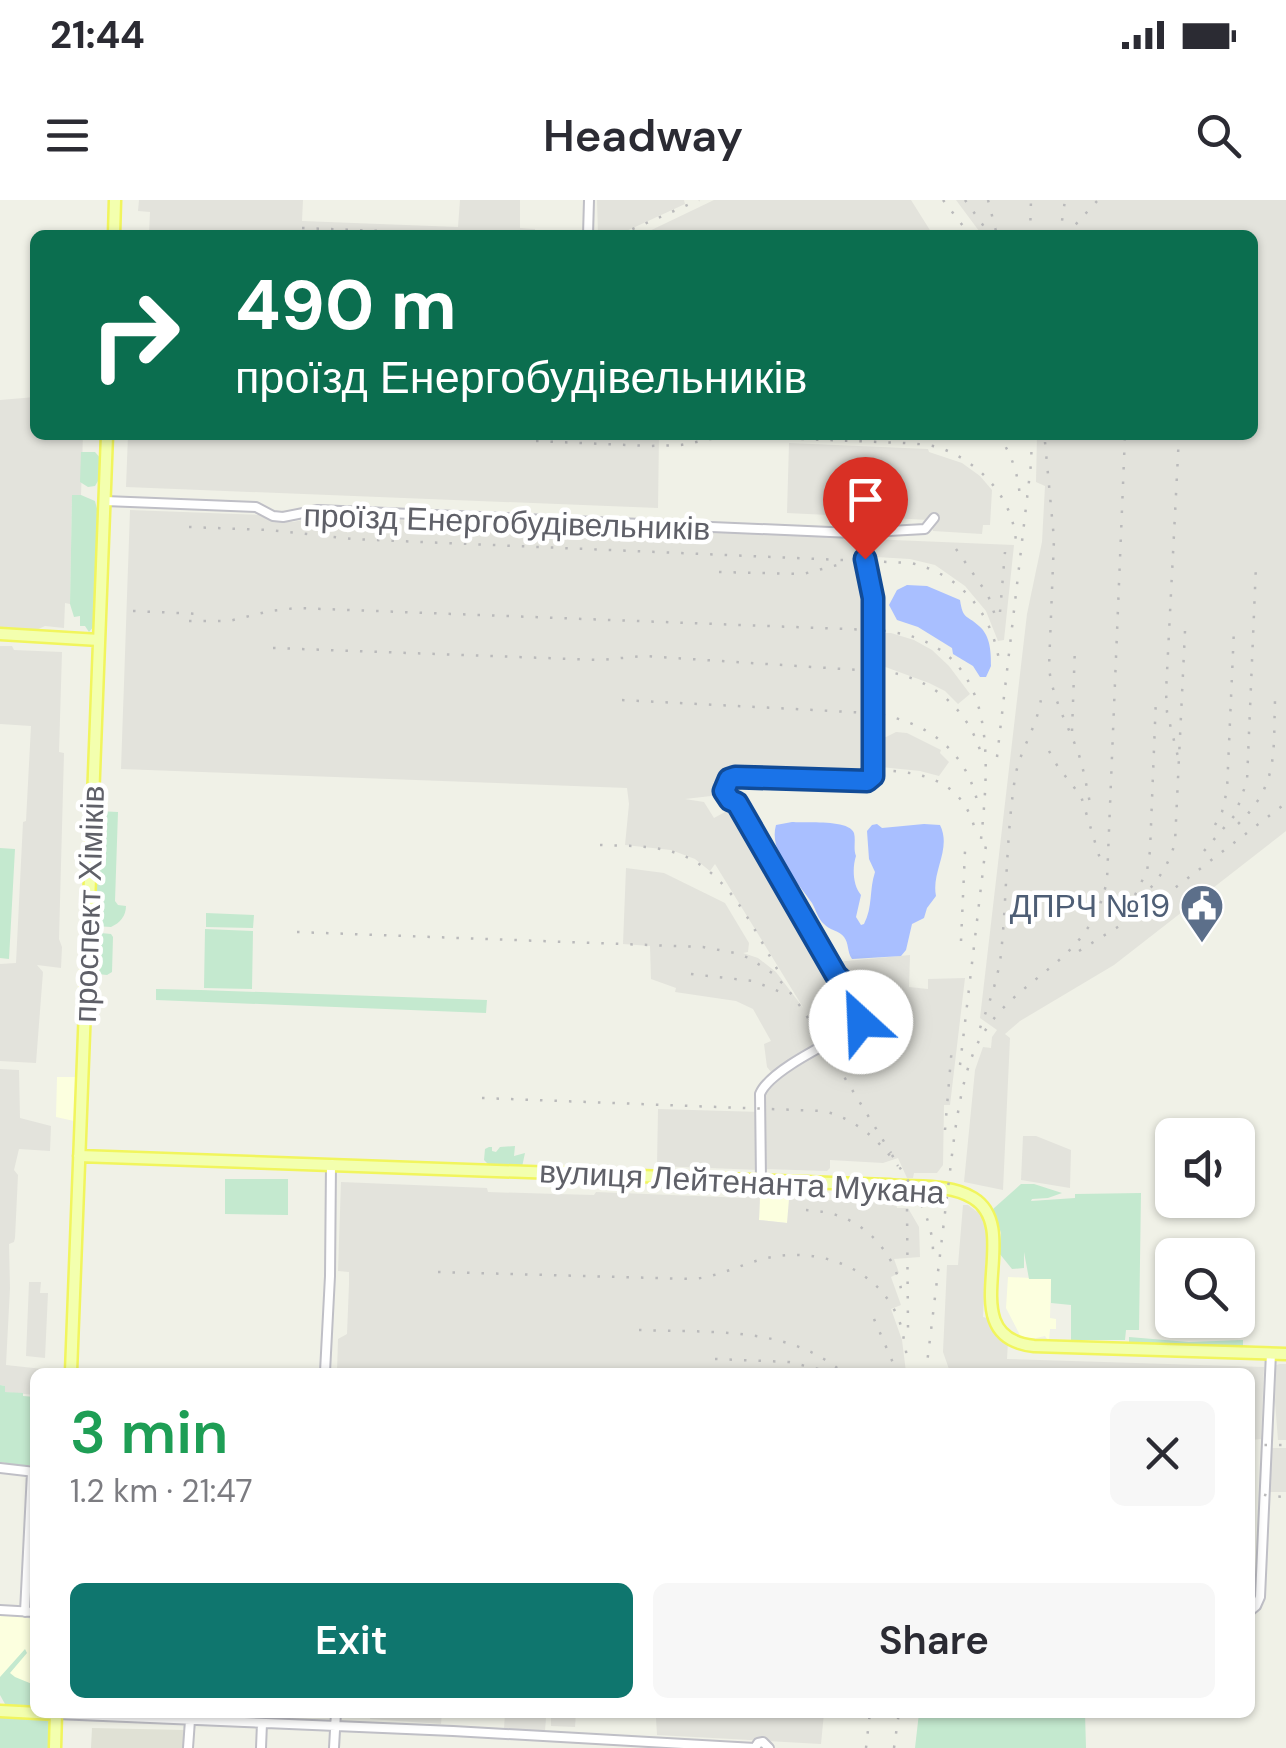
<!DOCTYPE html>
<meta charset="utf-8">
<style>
:root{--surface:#fff;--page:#f7f7f7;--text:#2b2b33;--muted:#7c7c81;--accent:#0f766e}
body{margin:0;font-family:"DM Sans",sans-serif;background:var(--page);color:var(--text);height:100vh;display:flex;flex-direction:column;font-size:38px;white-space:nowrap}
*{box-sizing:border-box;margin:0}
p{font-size:32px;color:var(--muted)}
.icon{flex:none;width:55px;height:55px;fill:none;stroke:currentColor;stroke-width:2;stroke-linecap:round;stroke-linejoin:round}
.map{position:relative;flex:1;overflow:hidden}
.sheet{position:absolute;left:30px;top:1168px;width:1225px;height:350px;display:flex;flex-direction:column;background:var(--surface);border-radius:15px;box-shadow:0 2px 8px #0004}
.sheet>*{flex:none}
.top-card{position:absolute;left:30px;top:30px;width:1228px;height:210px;border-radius:15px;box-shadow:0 2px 8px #0004;background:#0b6e4f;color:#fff;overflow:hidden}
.controls{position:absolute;left:1155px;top:918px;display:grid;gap:20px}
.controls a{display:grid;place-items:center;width:100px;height:100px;border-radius:15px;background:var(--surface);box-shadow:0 2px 8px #0004;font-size:50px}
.pin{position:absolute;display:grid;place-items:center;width:85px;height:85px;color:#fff;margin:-102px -42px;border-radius:50% 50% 50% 0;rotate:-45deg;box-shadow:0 0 10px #0007}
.pin .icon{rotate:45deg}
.me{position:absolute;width:110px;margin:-55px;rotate:335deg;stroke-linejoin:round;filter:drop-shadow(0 0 8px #0008)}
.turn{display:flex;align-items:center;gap:35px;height:210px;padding:0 40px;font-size:45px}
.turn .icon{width:130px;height:130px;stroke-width:2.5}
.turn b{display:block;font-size:70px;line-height:85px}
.round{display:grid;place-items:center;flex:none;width:105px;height:105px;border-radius:15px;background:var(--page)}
.head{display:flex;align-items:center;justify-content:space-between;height:170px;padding:0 40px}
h1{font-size:60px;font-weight:600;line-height:75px;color:#1e9e55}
.button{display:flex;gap:20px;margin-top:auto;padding:20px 40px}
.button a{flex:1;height:115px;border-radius:15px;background:var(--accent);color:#fff;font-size:40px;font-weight:600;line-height:115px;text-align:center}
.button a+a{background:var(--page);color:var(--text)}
.status{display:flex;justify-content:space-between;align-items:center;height:70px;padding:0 50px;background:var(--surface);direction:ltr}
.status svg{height:28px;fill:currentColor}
header{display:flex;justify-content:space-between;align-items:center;height:130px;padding:0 40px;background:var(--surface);font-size:45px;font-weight:600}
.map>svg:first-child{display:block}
.commercial{fill:#fcffdf}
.industrial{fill:#e3e3dc}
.education{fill:#e0e1d5}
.green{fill:#c4e9cf}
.water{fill:#a9bfff}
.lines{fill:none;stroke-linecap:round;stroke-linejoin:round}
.minor-casing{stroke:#bfbfc6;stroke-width:12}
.major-casing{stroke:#f1f55d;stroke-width:15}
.minor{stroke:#fff;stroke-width:8}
.major{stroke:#f3ffae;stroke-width:10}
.rail{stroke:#bababb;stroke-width:2.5;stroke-dasharray:2.5 12;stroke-linecap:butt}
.route-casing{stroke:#114b97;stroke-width:25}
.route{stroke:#1a73e8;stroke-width:18}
.labels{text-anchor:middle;stroke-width:9;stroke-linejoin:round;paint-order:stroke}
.street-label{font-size:32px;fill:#5f6068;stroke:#fff}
.service-label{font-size:32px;fill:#4e5e75;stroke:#fff;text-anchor:end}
</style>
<div class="status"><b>21:44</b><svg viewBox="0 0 49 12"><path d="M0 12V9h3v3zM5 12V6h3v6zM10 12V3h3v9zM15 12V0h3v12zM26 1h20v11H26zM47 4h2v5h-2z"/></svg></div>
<header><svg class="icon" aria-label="menu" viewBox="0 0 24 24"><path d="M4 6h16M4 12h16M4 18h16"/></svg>Headway<svg class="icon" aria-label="search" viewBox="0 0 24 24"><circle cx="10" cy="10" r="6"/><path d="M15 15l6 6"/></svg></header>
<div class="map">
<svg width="1286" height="1548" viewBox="0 0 1286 1548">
<rect width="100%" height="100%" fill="#f0f1e7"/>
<path class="commercial" d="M57,877H76L74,921L56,917Z
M760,996L790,998L788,1023L759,1020Z
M1008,1077L1051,1079L1050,1118L1056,1119V1129H1050L1049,1142L1045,1136L1023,1141L1006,1108Z
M0,1412L6,1415L23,1416L35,1421V1467L32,1484L0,1478Z"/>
<path class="industrial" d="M139,0H303L302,21L458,27L460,0H520V28L535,29V35H149L150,12L138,11Z
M597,0H684L685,4L622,33L598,35Z
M714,0H911L933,35H641Z
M956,0H1286V631L1114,765L1020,821L1005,834L1010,838L1003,990L964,982L975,870L983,847L991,848L992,837L997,830L980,818L1027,414L1042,342L1045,286L1036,282L1037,235H1252V35H982Z
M35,197V235H83L81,295L72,296L70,404L65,403L64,428L45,426L32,432L7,431L5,428H0V200Z
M128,235H659L658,308L126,287Z
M789,243L928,249L929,252L962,263L980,276L992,290L990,325H983L982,334L933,331L930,320L787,313Z
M130,310L260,315L272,321L293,322L317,317L851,337L858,345L869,390L866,577L728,574L711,596L685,599L704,602L714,618L734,607L802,725L829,764L856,794L859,819L856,825L848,827L830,838L828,837L771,872L767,867L764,844L771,841L753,809L736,801L675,792L676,788L651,779L650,746L623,744L626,668L664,673L725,703L749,743L748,752L743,753L758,758L776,772L804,809L715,664L710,671L695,659L671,650L625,645L629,604L627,588L121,569Z
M870,339L1014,345L1004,440L998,441L986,411L965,386L935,365L910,359L876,357Z
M881,433H891L914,440L932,450L949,466L970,494L958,504L945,491L929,483L880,465Z
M0,446H12L14,450L62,452L59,552L64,553L59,739L62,747L61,768L37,765L43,772L36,863L0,861V764L16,763L23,622L26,621L31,526L0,524Z
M896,532L907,533L941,550L940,553L949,562L939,576L920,571L881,567L877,564V536L886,537Z
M910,755L909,787L928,789V779L965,778L950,905H944L943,965L937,973H914L913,978H907L898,958L883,963L830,960V968L827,971L764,969L763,891L772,880L843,838L856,850L865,864L870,863L860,835L866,833L868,826L864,785L858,784L857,780L847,779L841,773L836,762Z
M0,869L19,870L20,918L51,926L50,951L19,949L14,970L18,975L15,1038L14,1042L9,1044L10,1088L6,1165L43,1169L42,1172H35V1195L4,1192L5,1186L0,1185Z
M658,909L761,912L760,970L657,966Z
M1023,936H1036L1071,950L1070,988L1021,980Z
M341,982L487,988L488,992L558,994L594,995L596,992L746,998L747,994L760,996L759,1020L787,1023L789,999L896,1002L897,1008H908L919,1027L920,1057L894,1059L899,1073L891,1077L901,1105L891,1109L902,1140L906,1172H337L338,1139L347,1134L349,1084V1072L338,1071Z
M963,1005H968L988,1020L983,1117L987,1118L1008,1141L1007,1159L1264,1167L1261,1239L1250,1240V1172H950L943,1152L947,1065H958Z
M29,1082H41L40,1093H48L45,1158L26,1156Z
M1280,1164H1286V1240H1278L1275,1202L1276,1165Z
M1272,1248H1286V1292H1269Z
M371,1513H442L441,1524L370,1519Z
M505,1513H576L575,1527L551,1526V1518H546L545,1531L504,1529Z
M605,1513H824L821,1544L657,1535L656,1518L606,1516Z"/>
<path class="education" d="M92,1528L187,1530L185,1548H91Z"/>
<path class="green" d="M81,252H95L102,260L101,276L95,286L88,287L80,282Z
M72,295H81L95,301L99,316L95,425L89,432L85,426H80V416L74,417L70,404Z
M97,611L118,612L115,701L118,705L126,706C126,716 120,723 111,727L95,726Z
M0,648L15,649L9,759L0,758Z
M206,713L254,715L253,728L206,727Z
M205,729L253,731L252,789L204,788Z
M101,733L111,734L113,737L112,772L107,775L98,774L96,770L97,737Z
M156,789L201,790L487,800L486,813L156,800Z
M515,946L514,956L525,953L522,967L490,966L484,960L485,949L489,947H492V951L496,952L500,947Z
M225,979H288V1015L225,1014Z
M1021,984H1034L1062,993L1048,998L1032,999L1031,1001L1075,998V994L1141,993L1139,1130H1126L1125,1140H1071V1105L1051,1103V1079H1029L1024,1052V1068L1012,1069L999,1053L1001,1033L993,1009Z
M1129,1137L1189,1142L1243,1140V1148L1129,1147Z
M0,1185L5,1186V1192L23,1193V1196L35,1197V1264L26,1266L0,1262Z
M25,1449L27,1453L10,1473L15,1477L32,1484L35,1467V1502L32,1503L31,1506L35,1510L10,1509L7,1506H24L5,1504L0,1495V1477Z
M919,1513H1085L1086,1548H915Z
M0,1515L47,1519L50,1524L49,1548H0Z"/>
<path class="water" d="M907,385L927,386L960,400C963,420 966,414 979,426C991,436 991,454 991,466L986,477H980L973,466L953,454L952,448L918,427L897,420L889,405L897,390Z
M792,622C806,623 849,619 854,633C856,641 853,648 856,656C852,668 853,686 861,695L856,717L861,725L864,724C873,707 869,690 875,672L869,659L867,631L872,625L877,624L882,628L924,624L940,625C952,649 931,672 936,696L927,708L924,718L912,724L906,750L901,756L852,759C847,752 849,743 844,737C840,731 829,730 824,724C818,719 816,710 812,703C798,682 768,652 776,625Z"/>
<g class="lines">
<defs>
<path id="minor" d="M588,35L589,0
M105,301L256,307L273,316L283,317L318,310L853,333L925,329L934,318
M761,981L760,894C769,871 829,843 852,830L861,822L859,798L836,775L737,603L725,595C723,585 727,580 735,577L867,581L873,576V398L862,348L853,333
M325,1172L330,1076L331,964
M0,1268L35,1272
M0,1410L35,1412
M1250,1411L1256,1406L1260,1397L1271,1153
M25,1412L32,1272
M56,1514L453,1531L755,1548L758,1543L763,1542L769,1548
M188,1548L190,1520
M261,1548L262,1523
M334,1548L336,1512"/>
<path id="major" d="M114,35L115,0
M0,434L99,440
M79,956L889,985C915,988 949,983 973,998C1026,1030 949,1137 1034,1146L1286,1154
M71,1172L107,235
M0,1511L56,1514
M55,1548L56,1512"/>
</defs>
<use href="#minor" class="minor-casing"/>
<use href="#major" class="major-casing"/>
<use href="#minor" class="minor"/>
<use href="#major" class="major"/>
<path class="rail" d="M943,0L970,35
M965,0L990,35
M988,0L997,35
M302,28L491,35
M619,35L699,0
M1030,35L1031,0
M1060,35L1065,0
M1066,35L1098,0
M700,235L904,243C917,244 930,244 943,249C982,264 1014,300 1016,343
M998,235C1012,254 1019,276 1020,300
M1179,235L1166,492L1167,512L1179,561
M536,241L649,246L681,245L716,238
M1045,242L1054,339L1049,467C1052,498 1067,523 1078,552C1084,570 1087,589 1091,608
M189,327L269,330L353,339L911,363C963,375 994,416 1000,467
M956,349L988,395L997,421
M719,372L803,374L841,364
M133,411L202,414
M1000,412L1005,352
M189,421H229L270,411L297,408L872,430C1002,436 990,555 980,649
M273,448L600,460L644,456L889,472C933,480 966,508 980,550
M622,500L870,513C927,520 969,551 979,610
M1072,531L1075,446
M1049,551L1058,567L1081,596L1101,662
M997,557L1031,264L1032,235
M879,570C921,572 960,579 974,626
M1238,624C1279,585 1273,553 1275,501
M1215,625L1222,612L1227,590L1234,429
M600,645C623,646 647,645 669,651C727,665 752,727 780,774
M1204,651L1235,615L1247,581L1256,365
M1135,695L1147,671L1150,651L1156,498
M1130,708C1151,690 1168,670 1175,642L1185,431
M297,732L703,747L735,753L749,758L772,773L786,787L803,810L891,953
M961,741L965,651
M1079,751L1150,707L1286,603
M691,774L753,781L783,793
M980,828C989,804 998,779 1001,754C1007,696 1006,637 1015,578C1020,547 1039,527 1042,491
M960,865L987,636
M482,898L823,911C856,919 878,939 898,966
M945,930L952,846
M892,955C910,985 932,1013 933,1050
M907,1009L908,1128
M806,1010C817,1011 829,1012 839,1016C871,1027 895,1057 901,1089
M438,1072L692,1079C719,1077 741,1064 767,1058C820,1046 881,1069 900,1123C904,1135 905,1149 908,1161
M874,1119L897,1172
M639,1130C706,1133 787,1125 842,1172
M715,1159L789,1162L822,1170
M926,1172C933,1114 940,1055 947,996C953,951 958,878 980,839C1017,773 1090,766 1107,680L1125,235
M1250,1245H1286
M1250,1291L1269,1296L1286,1297
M866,1548L870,1512
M894,1548L899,1512"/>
</g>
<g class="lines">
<defs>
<path id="route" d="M861,822L860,798L836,775L737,603L730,600L724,591L729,579L735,577L867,581L873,576V398L865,359"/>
</defs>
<use href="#route" class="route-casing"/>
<use href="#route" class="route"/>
</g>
<defs>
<symbol id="civic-pin" viewBox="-11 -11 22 30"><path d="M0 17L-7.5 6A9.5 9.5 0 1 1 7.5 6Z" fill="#5c6f8a" stroke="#fff"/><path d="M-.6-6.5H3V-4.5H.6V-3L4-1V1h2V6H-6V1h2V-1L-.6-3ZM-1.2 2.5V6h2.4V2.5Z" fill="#fff"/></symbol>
</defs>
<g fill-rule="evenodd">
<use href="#civic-pin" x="1177" y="681" width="50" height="68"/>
</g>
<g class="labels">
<g class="street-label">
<text transform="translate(507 322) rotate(2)" y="11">проїзд Енергобудівельників</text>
<text transform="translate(89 704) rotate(-88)" y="11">проспект Хіміків</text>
<text transform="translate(742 982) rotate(3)" y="11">вулиця Лейтенанта Мукана</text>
</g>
<g class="service-label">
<text x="1170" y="717">ДПРЧ №19</text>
</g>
</g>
</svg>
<div class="controls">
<a><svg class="icon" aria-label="sound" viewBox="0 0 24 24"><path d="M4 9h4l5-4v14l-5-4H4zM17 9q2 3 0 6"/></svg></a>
<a><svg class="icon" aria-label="search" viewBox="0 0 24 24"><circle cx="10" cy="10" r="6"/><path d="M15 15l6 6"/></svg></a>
</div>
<div class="pin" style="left:865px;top:359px;background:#d93025"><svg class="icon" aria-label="arrive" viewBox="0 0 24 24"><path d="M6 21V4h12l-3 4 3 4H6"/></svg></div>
<svg class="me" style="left:861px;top:822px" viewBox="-20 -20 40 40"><circle r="19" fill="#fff"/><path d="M0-13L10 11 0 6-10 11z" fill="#1a73e8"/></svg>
<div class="top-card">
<div class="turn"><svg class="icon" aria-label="right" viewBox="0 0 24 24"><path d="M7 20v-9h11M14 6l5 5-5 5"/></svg><div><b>490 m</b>проїзд Енергобудівельників</div></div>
</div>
<section class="sheet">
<div class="head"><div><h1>3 min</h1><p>1.2 km · 21:47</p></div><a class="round"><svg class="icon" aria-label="close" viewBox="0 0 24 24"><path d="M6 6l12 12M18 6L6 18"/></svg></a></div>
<div class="button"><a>Exit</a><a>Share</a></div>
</section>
</div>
